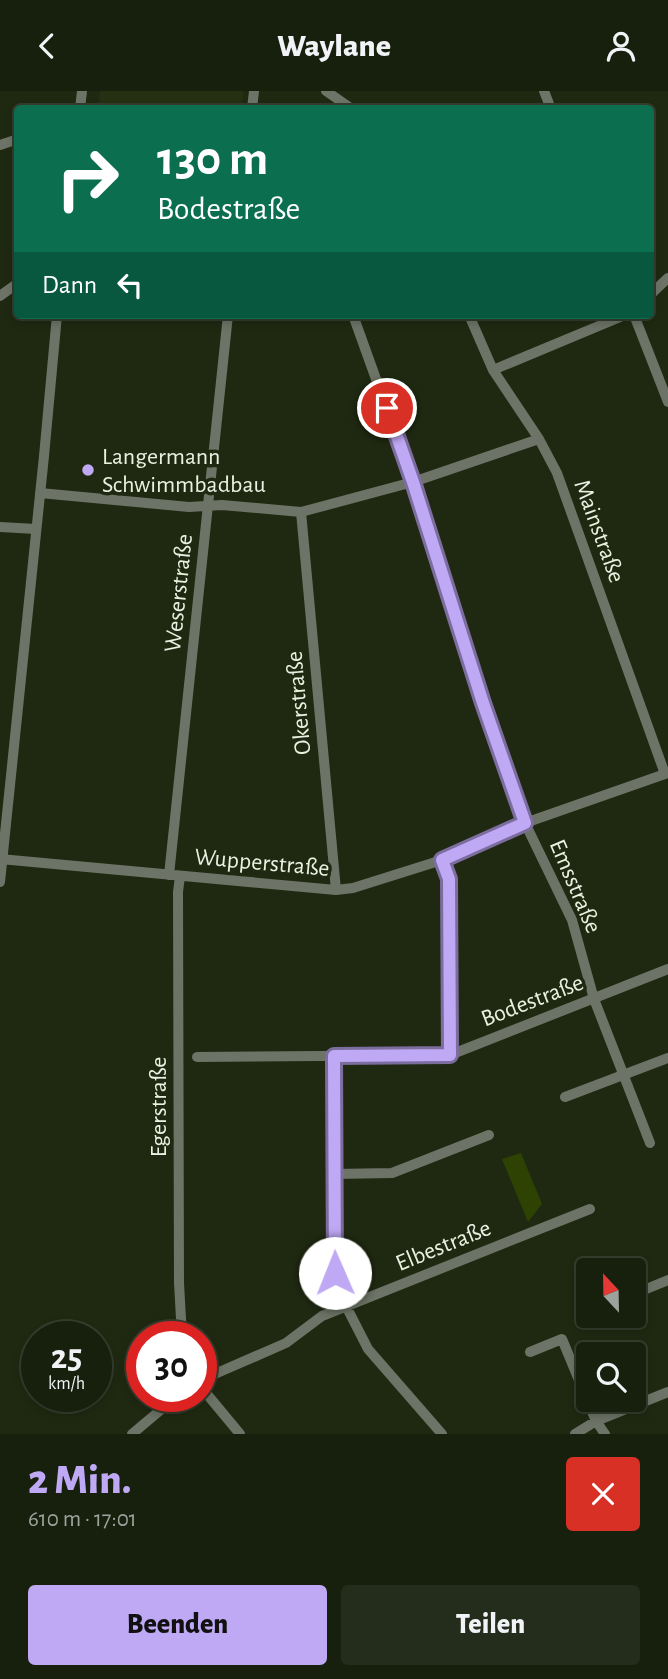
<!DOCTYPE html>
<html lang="de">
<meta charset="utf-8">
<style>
:root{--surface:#171f0d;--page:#242c1b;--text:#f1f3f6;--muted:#9ea29d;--line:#363d2e;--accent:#bfa8f4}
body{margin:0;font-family:"Alegreya Sans",sans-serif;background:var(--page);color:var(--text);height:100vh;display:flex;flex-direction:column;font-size:26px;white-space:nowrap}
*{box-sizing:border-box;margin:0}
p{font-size:23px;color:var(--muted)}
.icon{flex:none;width:38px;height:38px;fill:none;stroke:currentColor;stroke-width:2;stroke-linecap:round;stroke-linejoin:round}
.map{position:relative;height:1343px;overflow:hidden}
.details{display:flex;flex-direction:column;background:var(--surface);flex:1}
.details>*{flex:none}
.hud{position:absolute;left:14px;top:14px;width:640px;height:214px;border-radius:7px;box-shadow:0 4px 10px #0003,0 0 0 2px var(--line);background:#0b6e4f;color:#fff;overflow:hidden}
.needle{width:46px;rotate:338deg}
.buttons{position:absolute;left:576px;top:1167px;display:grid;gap:14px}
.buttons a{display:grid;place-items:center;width:70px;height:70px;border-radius:7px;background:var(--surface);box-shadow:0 4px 10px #0003,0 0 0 2px var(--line);font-size:35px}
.speed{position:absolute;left:21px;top:1230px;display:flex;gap:14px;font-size:35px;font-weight:700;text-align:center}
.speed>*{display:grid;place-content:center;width:91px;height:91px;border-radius:50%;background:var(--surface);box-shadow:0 4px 10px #0003,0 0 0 2px var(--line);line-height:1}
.speed small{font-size:18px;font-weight:400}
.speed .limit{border:10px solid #d22;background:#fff;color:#111}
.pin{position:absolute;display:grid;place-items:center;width:60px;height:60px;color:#fff;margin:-30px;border:4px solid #fff;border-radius:50%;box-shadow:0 2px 7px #0007}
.me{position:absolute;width:77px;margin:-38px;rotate:359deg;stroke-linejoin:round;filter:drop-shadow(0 0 5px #0008)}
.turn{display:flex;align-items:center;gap:24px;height:147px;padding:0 28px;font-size:32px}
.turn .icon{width:91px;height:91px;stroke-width:2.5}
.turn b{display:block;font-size:49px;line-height:60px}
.then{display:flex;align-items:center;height:66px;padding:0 28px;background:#0003;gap:14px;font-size:26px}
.round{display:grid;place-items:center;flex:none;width:74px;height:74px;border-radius:7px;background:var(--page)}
.headline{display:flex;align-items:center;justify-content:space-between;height:119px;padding:0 28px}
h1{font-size:42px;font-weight:800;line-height:52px;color:var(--accent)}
.cta{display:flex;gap:14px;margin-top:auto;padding:14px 28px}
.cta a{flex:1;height:80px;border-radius:7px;background:var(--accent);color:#111;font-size:28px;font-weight:800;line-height:80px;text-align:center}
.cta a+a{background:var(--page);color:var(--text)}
header{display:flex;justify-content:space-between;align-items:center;height:91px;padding:0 28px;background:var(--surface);font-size:32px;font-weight:800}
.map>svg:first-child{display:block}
.built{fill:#243011}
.green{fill:#2e4204}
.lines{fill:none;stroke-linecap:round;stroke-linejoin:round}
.minor{stroke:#6d7366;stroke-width:10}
.route-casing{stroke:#7c6d9f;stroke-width:18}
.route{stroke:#bfa8f4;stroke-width:12}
.poi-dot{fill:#bfa8f4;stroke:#1f2911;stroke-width:2.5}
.labels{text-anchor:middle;stroke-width:7;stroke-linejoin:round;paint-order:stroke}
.poi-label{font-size:24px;fill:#eaf1e2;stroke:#1f2911;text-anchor:start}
.street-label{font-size:24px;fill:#eaf1e2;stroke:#1f2911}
</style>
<header><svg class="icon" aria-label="back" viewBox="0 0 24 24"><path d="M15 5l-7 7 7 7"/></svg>Waylane<svg class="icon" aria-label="person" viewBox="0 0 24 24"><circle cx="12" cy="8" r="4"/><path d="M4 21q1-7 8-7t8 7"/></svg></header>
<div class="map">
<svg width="668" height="1343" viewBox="0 0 668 1343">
<rect width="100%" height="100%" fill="#1f2911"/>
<path class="built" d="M100,0H244L241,17H98Z"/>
<path class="green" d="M521,1062L542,1113L528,1131L502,1068Z"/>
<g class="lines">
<path class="minor" d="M326,0L352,18
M544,0L551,18
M80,18L82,0
M252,18L254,0
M0,54L18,48
M651,203L668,187
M0,205L18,192
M353,224L413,391L483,612L525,732L572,829L594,908L650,1052
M469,224L493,279L539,348L557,382L665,683
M634,224L668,311
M493,279L625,224
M40,402L189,416L222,414L301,421L413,391L539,348
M301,421L336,799
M0,436L36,438
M0,768L336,799L353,797L442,769L525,732L668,682
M442,769L449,788L450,964
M169,784L228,224
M180,785L178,801L179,1192L182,1246
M0,791L44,365L57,224
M334,965L335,1182L346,1215L368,1258L442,1343
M197,966L450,964L668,878
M565,1006L668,967
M334,1083L392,1082L489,1044
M634,1203L668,1189
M587,1222H588
M530,1261L562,1248L596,1330L605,1343
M201,1289L286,1252L322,1225L590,1118
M201,1296L240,1343
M132,1343L176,1306
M575,1343L596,1330L668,1301"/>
</g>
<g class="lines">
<defs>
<path id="route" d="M335,1182L334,965L450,964L449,788L442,769L525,732L483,612L413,391L387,317"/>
</defs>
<use href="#route" class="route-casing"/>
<use href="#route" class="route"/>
</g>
<circle class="poi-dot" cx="88" cy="379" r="7"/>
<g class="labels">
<g class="poi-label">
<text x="102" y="373">Langermann<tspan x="102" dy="28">Schwimmbadbau</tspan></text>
</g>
<g class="street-label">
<text transform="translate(600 440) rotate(70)" y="8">Mainstraße</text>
<text transform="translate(178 502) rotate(-84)" y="8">Weserstraße</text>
<text transform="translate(298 612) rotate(-95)" y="8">Okerstraße</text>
<text transform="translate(262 771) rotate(5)" y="8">Wupperstraße</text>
<text transform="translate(576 795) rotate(67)" y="8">Emsstraße</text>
<text transform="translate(532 909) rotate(-21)" y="8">Bodestraße</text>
<text transform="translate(158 1016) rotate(-90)" y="8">Egerstraße</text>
<text transform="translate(443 1154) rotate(-22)" y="8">Elbestraße</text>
</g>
</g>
</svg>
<div class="buttons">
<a><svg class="needle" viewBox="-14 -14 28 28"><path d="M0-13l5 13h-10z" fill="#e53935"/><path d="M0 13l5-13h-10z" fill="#9ea29d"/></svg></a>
<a><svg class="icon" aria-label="search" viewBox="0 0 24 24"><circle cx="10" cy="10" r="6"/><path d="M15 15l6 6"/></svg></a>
</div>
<div class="speed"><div>25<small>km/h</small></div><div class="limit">30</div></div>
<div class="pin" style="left:387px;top:317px;background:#d93025"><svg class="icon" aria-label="arrive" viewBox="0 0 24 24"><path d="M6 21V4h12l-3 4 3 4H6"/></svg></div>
<svg class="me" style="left:335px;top:1182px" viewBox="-20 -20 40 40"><circle r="19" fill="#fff"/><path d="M0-13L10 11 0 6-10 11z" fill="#bfa8f4"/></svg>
<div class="hud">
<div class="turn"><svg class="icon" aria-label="right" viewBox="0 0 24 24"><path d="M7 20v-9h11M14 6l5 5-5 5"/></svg><div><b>130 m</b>Bodestraße</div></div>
<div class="then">Dann<svg class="icon" aria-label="left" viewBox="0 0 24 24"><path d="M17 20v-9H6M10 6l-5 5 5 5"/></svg></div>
</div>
</div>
<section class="details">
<div class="headline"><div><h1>2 Min.</h1><p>610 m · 17:01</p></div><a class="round" style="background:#d93025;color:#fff"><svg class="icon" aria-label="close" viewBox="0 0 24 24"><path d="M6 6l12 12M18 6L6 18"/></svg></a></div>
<div class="cta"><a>Beenden</a><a>Teilen</a></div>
</section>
